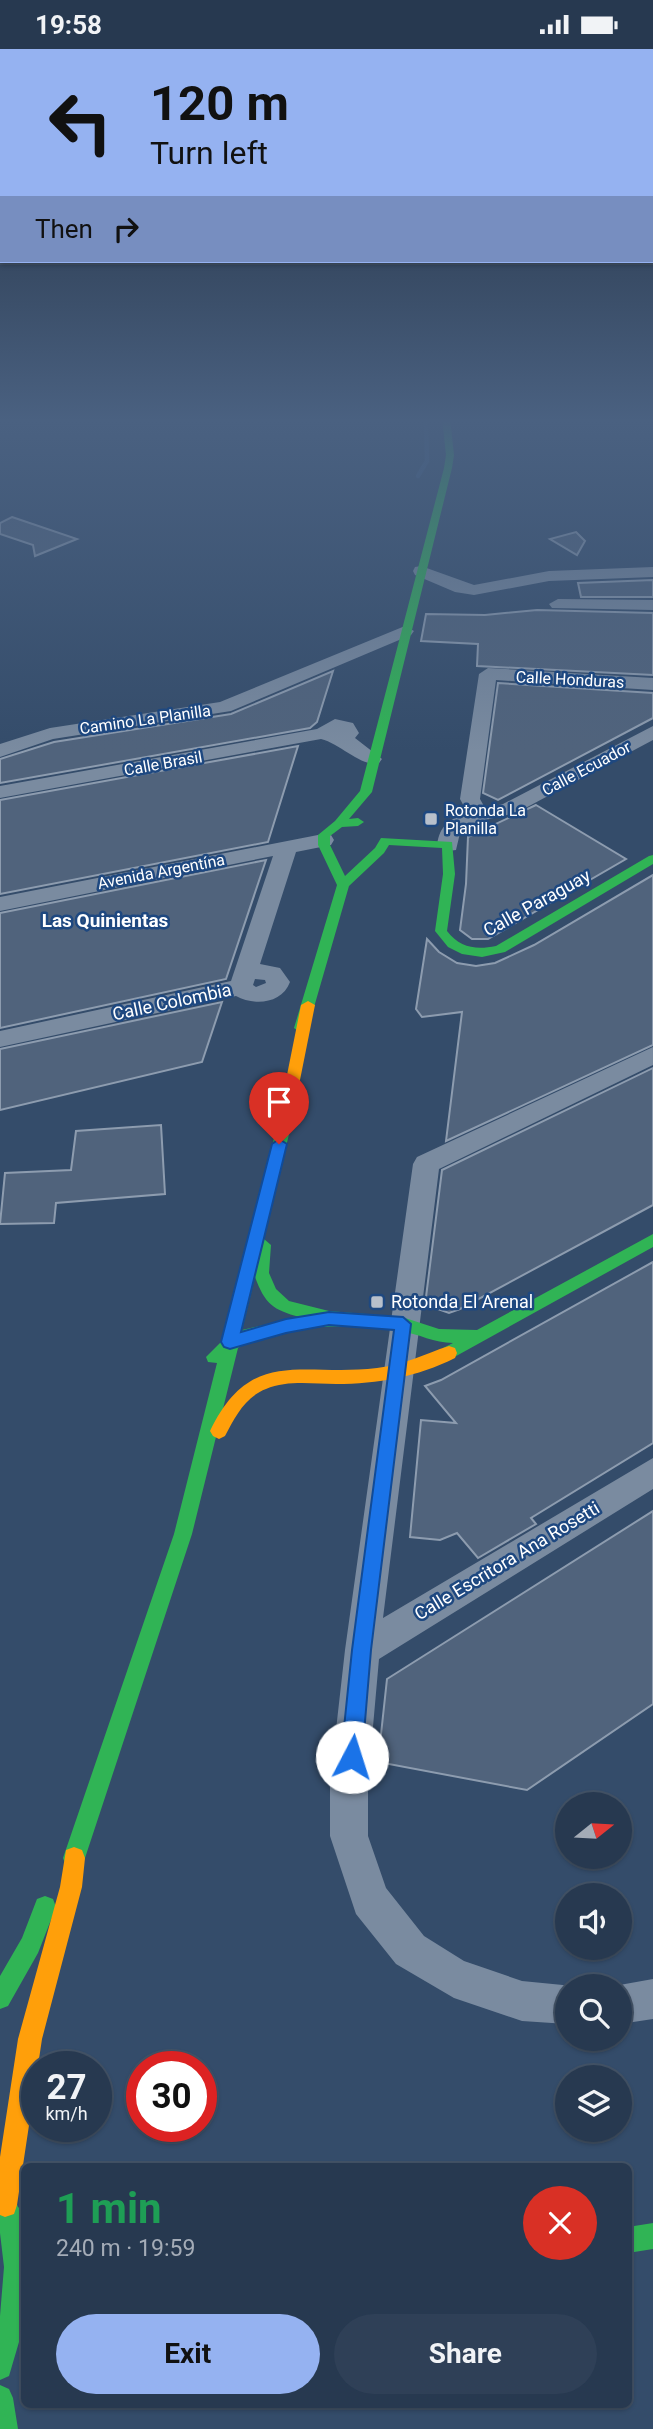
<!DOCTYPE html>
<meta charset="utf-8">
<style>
:root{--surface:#273950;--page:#2f4057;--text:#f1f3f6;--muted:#a4acb7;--line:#435367;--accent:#95b2f1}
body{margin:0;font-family:Roboto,sans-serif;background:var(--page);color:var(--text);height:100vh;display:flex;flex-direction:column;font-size:26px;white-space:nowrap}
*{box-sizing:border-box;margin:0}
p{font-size:23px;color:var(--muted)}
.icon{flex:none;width:38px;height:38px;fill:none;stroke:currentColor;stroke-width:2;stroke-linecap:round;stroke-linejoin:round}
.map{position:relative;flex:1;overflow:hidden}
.panel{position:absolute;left:21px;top:2114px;width:611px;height:245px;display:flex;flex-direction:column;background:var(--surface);border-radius:10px;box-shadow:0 2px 5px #0004,0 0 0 2px var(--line)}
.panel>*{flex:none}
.top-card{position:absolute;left:0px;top:0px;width:654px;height:214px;box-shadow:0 2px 5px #0004,0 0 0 2px var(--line);background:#95b2f1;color:#111;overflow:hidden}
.needle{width:46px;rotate:72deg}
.controls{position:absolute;left:555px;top:1743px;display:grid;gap:14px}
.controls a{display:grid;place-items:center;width:77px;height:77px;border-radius:50%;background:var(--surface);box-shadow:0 2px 5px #0004,0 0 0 2px var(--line);font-size:35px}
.speed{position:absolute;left:21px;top:2002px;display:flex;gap:14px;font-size:35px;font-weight:700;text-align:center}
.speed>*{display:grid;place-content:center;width:91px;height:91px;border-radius:50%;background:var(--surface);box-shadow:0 2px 5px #0004,0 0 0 2px var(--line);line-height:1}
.speed small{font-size:18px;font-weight:400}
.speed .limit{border:10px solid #d22;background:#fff;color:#111}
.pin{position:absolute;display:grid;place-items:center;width:60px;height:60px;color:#fff;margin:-72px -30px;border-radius:50% 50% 50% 0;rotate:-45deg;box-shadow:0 0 7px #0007}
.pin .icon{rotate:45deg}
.me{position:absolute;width:77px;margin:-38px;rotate:5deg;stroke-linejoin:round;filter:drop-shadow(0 0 5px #0008)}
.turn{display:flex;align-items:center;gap:24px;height:147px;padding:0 35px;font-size:32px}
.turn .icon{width:91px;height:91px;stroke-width:2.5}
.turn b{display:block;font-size:49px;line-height:60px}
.then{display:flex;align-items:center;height:66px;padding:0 35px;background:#0003;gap:14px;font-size:26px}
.round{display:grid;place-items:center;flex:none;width:74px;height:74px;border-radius:37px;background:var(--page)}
.head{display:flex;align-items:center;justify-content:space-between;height:119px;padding:0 35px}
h1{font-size:42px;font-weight:700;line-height:52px;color:#1e9e55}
.button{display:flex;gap:14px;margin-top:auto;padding:14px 35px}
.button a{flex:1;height:80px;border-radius:42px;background:var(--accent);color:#111;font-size:28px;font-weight:700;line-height:80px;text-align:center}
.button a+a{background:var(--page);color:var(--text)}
.status{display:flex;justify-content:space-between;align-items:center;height:49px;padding:0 35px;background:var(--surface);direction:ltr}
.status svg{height:19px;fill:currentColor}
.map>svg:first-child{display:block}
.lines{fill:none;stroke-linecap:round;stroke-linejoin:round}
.stream{stroke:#3e5d85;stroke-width:4.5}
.building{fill:#50637c;stroke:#8d9caf;stroke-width:2}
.street{fill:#7a8ba0;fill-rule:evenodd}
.fast{fill:#30b455;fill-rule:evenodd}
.slow{fill:#ff9f0a;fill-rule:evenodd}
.route{fill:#1a73e8;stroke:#114b97;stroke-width:2}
.poi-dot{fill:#b8c0cb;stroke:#1e4880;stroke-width:2.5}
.labels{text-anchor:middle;stroke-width:5;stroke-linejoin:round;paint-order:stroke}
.far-street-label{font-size:16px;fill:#fff;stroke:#1e4880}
.far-poi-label{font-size:16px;fill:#fff;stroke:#1e4880;text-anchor:start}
.street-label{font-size:18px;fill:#fff;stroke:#1e4880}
.poi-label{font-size:18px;fill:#fff;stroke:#1e4880;text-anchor:start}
.neighbourhood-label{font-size:19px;font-weight:bold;fill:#fff;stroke:#1e4880}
</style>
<div class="status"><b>19:58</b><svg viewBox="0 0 49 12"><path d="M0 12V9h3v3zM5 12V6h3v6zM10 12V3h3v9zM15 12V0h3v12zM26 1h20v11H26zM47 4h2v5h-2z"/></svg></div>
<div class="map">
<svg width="653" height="2380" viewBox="0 0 653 2380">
<rect width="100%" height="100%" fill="#344c6a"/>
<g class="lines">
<path class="stream" d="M418,427L427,412L426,369"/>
</g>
<path class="building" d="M12,468L77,490L35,507L33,496L0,485V474Z
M576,483L585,492L577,506L550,490Z
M653,531V548H581L578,534Z
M537,561L653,564V626L477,617L478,595L421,592L426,565L485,566Z
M333,622L317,673L310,679L0,734V710L54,693L231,665Z
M498,634L653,644V669L498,751L483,744Z
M298,697L268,793L0,845V751Z
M536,756L626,810L488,890H472L460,881L466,835L468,788Z
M266,811L226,930L0,979V864Z
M653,826V996L446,1092L462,963L422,968L416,960L427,890L439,903L457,914L476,917L495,914L534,896Z
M222,953L202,1013L0,1061V1000Z
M653,1019V1156L460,1260L449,1264L429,1257L426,1248L442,1121Z
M161,1076L165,1145L56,1154L54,1174L0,1175L5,1124L71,1121L76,1082Z
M653,1213V1394L531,1469L536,1475L478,1509L457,1484L440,1491L410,1488L421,1371L456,1374L425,1337L441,1331Z
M653,1462V1655L527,1741L378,1713L387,1630Z"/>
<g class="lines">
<path class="street" d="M421,517L474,536L549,522L653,518V528L549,532L474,546L455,543L415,526L413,522L415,518Z
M558,550L653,551V561L552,559L549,555Z
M405,577L414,582L411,586L231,662L53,690L0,708V695L50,679L220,653Z
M488,619L653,629V641L496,631L480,750L485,759L503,755L653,677V691L516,764L485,771L465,779L460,784L456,801L448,802L437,796C440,776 449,771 467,763L460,750L479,625Z
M335,670L353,674L359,684L355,689L382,710L379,714C362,719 341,695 321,690L0,749V737L317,680Z
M323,785L331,786L334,791L331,796L296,803L260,915L280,919L290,933C282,955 254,957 236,947L0,998V982L231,932L273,807L0,862V848ZM255,930L265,931L266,934L256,938L253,936Z
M653,998V1016L439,1120L383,1569L653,1409V1440L379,1610L368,1734V1787L386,1839L424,1887L464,1912L522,1932L573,1937H567V1975L522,1972L454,1949L396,1915L356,1865L330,1787V1734L345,1601L413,1115L417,1108Z
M653,1930V1970L620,1975V1937H614Z"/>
<path class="fast" d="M442,369H450L454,406L452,419L372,743L349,770L358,769L364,773L358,777L342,778L330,787V796L345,827L375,799L381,789L452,793L455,825L447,882C460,899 476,901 496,897L649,807L653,806V815L505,903L482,908L462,905L448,898L435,882L443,825L442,799L389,796L384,804L349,837L308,979L301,984L294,979L337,836L318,796V786L335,772L360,742L444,419L446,406Z
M283,1076L290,1081L264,1190L271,1196L269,1224L276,1240L289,1252L329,1262L402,1268L439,1280L477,1281L653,1185V1198L449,1311L443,1309L441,1304L443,1299L453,1294C434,1294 419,1285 401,1282C357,1274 276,1274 238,1299L192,1485L85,1809L82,1817L74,1820L66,1817L63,1809L174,1485L217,1314L208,1313L206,1308L223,1291L276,1081ZM255,1228C265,1255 273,1261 300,1268L242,1281Z
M45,1847L53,1850L56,1858L38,1904L8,1957L0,1960V1927L22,1889L37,1850Z
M5,2145L14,2148L18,2158L24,2163V2276L9,2327L0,2331V2267L4,2218L0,2184V2147Z
M653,2174V2200L628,2204V2178Z
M0,2336L9,2340L13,2349L18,2380H0Z"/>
<path class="slow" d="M308,952L315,956L290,1081L283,1086L276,1081L301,956Z
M449,1297L455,1299L457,1304L455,1309C417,1328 378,1335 336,1335C313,1335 287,1331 266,1340C245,1348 235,1368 225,1387L219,1390L213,1387L210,1382C251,1297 301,1328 377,1319C404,1316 424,1305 449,1297Z
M74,1798L82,1801L85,1809L82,1838L42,1990L17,2156L14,2165L5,2168L0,2166V2108L18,1990L60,1838L66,1801Z"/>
</g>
<linearGradient id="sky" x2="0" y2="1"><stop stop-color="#1d2a3a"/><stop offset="0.53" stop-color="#4a6181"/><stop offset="1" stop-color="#4a6181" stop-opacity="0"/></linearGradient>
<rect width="653" height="702" fill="url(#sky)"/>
<path class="route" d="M279,1090L287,1095L241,1283L286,1270L329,1263L403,1268L411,1275L371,1601L362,1708L359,1715L352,1718L344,1715L341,1708L352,1601L394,1281L329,1276L286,1284L230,1300L224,1298L221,1293L272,1095Z"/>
<g class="poi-dot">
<rect x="424" y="763" width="14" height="14" rx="3.5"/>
<rect x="370" y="1246" width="14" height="14" rx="3.5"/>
</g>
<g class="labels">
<g class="far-street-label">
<text transform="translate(570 630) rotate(3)" y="6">Calle Honduras</text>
<text transform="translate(145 670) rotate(-8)" y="6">Camino La Planilla</text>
<text transform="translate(163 714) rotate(-10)" y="6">Calle Brasil</text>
<text transform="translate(586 719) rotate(-28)" y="6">Calle Ecuador</text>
<text transform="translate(161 822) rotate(-11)" y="6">Avenida Argentína</text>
</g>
<g class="far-poi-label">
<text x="445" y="767">Rotonda La<tspan x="445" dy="18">Planilla</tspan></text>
</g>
<g class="street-label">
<text transform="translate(537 854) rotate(-29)" y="6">Calle Paraguay</text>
<text transform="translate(172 953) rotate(-12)" y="6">Calle Colombia</text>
<text transform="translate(507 1512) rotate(-31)" y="6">Calle Escritora Ana Rosetti</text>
</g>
<g class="poi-label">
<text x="391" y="1259">Rotonda El Arenal</text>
</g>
<g class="neighbourhood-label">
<text x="105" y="878">Las Quinientas</text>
</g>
</g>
</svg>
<div class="controls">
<a><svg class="needle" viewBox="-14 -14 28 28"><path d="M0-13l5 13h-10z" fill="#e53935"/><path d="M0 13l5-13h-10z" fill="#a4acb7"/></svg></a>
<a><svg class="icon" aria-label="sound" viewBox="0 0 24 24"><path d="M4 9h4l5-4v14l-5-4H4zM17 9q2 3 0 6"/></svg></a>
<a><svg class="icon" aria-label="search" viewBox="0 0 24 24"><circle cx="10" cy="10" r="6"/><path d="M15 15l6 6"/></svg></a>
<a><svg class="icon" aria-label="layers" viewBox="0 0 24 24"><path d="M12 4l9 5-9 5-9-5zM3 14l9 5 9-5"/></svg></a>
</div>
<div class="speed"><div>27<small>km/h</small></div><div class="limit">30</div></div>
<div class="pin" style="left:279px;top:1095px;background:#d93025"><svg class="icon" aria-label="arrive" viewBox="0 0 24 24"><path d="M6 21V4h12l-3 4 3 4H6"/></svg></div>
<svg class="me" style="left:352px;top:1708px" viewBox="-20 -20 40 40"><circle r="19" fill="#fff"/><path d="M0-13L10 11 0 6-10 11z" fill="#1a73e8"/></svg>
<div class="top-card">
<div class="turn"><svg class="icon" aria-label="left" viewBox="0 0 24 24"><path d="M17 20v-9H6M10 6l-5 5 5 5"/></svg><div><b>120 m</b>Turn left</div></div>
<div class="then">Then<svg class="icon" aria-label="right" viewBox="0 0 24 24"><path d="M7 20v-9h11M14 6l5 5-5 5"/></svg></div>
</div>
<section class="panel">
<div class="head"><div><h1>1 min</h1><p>240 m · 19:59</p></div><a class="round" style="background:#d93025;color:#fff"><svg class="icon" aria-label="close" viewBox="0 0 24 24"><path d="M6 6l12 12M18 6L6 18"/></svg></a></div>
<div class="button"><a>Exit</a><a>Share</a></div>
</section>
</div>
